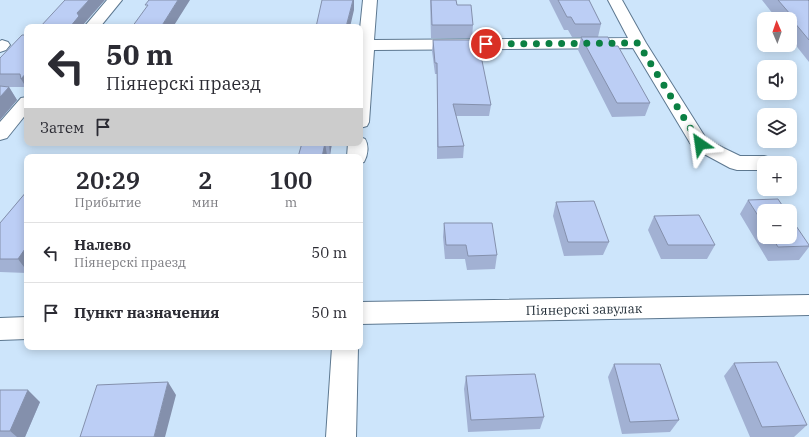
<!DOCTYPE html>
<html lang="ru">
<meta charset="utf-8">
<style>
:root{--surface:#fff;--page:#f2f2f3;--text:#2b2b33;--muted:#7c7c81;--line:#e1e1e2}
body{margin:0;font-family:"IBM Plex Serif",serif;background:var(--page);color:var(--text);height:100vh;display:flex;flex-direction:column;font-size:15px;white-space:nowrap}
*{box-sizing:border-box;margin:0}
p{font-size:13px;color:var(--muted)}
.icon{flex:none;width:22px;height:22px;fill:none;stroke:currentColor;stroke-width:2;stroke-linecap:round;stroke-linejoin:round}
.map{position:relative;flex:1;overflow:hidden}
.sheet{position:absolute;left:24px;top:154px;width:339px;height:196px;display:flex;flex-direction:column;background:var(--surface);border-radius:8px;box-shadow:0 2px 10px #0003}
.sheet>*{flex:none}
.banner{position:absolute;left:24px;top:24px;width:339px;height:122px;border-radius:8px;box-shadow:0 2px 10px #0003;background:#fff;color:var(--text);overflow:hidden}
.needle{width:26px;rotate:358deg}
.buttons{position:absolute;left:757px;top:12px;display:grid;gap:8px}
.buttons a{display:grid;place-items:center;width:40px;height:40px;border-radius:8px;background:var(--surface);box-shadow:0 2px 10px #0003;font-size:20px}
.pin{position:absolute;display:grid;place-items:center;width:34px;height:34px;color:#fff;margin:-17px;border:2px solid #fff;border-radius:50%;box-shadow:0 1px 4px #0007}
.me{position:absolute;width:44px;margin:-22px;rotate:328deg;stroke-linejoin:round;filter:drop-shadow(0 0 3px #0008)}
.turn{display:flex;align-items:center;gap:14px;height:84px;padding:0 16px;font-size:18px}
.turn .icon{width:52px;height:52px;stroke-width:2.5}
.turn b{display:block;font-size:28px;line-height:34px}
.then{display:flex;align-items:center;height:38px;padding:0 16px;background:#0003;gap:8px;font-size:15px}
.eta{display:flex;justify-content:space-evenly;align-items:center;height:68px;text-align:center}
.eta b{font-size:24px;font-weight:600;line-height:28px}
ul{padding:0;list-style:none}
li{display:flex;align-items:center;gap:12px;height:60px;padding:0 16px;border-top:1px solid var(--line)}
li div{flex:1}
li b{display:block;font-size:15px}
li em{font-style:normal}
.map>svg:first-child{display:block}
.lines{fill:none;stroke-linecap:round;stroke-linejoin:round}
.minor-casing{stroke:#5d7890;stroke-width:2}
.minor{fill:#fff;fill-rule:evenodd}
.wall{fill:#a2b1d3}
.shaded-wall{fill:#8490ac}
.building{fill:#bccef5;stroke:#8490ac}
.route{stroke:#0b8043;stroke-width:7;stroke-dasharray:0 12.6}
.labels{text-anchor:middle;stroke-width:3;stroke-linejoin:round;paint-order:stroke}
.street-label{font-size:13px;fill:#1f2b35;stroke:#fff}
</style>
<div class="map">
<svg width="809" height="437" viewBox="0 0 809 437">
<rect width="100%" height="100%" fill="#cde5fb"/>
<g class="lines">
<defs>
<path id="minor" d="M107,0H122L100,27H84Z
M363,0H377L374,40L628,38L608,0H622L646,43L707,140L740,156H764L771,158L774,163H764V170H737L730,168L693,148L633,48L374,50L369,122L367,126L360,128V29Z
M2,40L8,42L10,45L6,50L0,52V41Z
M27,97V113L7,138L0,140V122L21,98Z
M360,137L365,139C369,145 368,155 364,162L360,163V157H347L348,143H360Z
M809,295V315L360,324V302Z
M27,317V339L0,340V318Z
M332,347H358L356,437H326Z"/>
</defs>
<use href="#minor" class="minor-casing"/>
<use href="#minor" class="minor"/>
</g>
<path class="wall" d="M430,0H456L457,5L473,25L472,38H431Z
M549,0H589L601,24L598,37L612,46L650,103L645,116L612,117L578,50L581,37H572L568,30H564Z
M762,0H808L809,1V62L790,38V19H777Z
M27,35V89L26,87H9L17,100L0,120V58Z
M433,40L475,46L491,105L489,116H456L464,146L463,158L437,159V74H435L432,51Z
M302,143H332L330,155H327Z
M27,191V273L0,272V223Z
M748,200L764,211V237H790L809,245V247L799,260L768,261L740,214Z
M556,202L609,242L603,255L564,256L553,216Z
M654,216L715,245L707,259H661L648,230Z
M444,223L497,255L495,269L467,270L465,259H445L443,237Z
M734,363L807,425L794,437H750L724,376Z
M614,364L679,420L670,432L622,434L608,377Z
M466,376L544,417L540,429L468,432L464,389Z
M0,390L40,402L25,437H0Z"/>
<path class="shaded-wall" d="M89,0H105L83,25L84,27H70L77,13Z
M178,0H190L173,27H161Z
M353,0H354V10L350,27H346Z
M27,72V89L21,79Z
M9,87L17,100L0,120V97Z
M325,143L327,155L326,157H322Z
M329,143H332L330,155Z
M27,246V271L18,259Z
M168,382L176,395L165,437H154Z
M28,390L40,402L25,437H17L10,431Z"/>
<path class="building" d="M65,0H89L77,13L79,16L70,27H40Z
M149,0H178L161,27H132L148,5H145Z
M322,0H353L346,27H316Z
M431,0H456L457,5H471L473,25H432Z
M558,0H589L601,24H575L571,17H567Z
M778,0H808L809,1V40L794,22H797Z
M22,35H27V72L21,79L20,74H0V58Z
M581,37H608L612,46H618L650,103H617Z
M433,40H474L475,46H479L491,105L453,104L464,146L438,147L437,63H435Z
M0,86L9,87L0,97Z
M302,143H325L322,157H298Z
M27,191V246L18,259H0V223Z
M778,199L786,211H764V225L748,200Z
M594,201L609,242H568L556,202Z
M699,215L715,245H668L654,216Z
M790,217L809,245V246L778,247L772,237H790Z
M444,223H492L497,255L468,256L466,245H446Z
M777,362L807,425L762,427L734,363Z
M614,364H660L679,420L630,422Z
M535,374L544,417L471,420L466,376Z
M168,382L154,437H80L97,385Z
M0,390H28L10,431H0Z"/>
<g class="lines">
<path class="route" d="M486,44L638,43L700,144"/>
</g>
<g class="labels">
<g class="street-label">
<text transform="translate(584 309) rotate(-1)" y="5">Піянерскі завулак</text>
</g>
</g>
</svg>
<div class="buttons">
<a><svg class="needle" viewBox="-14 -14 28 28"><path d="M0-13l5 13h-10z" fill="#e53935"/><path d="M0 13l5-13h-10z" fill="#7c7c81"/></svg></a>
<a><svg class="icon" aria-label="sound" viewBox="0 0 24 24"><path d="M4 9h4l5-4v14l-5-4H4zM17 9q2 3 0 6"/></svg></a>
<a><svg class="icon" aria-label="layers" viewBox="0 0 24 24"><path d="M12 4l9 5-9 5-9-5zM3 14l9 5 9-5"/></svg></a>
<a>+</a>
<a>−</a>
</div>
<div class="pin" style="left:486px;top:44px;background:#d93025"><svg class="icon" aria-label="arrive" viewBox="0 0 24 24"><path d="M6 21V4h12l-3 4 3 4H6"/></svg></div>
<svg class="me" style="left:700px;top:144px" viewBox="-20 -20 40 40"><path d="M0-17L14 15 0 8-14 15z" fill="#0b8043" stroke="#fff" stroke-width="4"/></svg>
<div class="banner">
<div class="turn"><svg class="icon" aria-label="left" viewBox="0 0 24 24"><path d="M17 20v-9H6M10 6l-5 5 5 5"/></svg><div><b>50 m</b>Піянерскі праезд</div></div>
<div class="then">Затем<svg class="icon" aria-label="arrive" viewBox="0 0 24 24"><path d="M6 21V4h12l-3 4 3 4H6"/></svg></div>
</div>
<section class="sheet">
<div class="eta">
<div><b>20:29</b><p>Прибытие</p></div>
<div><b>2</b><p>мин</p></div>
<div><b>100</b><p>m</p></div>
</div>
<ul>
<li><svg class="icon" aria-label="left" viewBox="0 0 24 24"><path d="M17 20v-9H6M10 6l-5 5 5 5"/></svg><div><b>Налево</b><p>Піянерскі праезд</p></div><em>50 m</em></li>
<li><svg class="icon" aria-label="arrive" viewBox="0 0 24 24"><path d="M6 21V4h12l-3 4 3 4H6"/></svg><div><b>Пункт назначения</b></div><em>50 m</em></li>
</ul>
</section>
</div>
